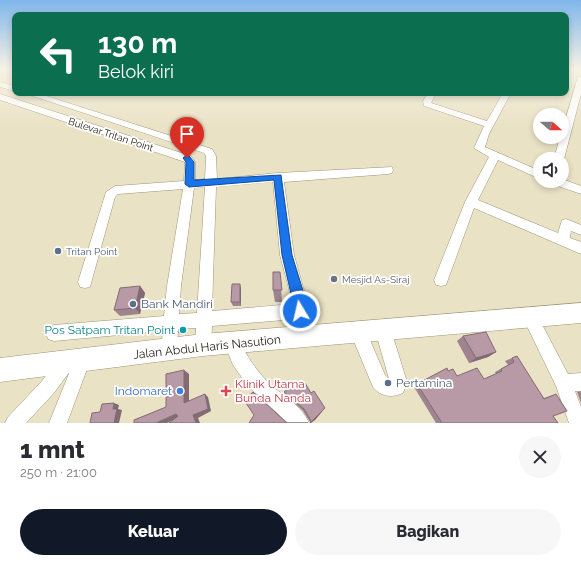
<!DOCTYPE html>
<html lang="id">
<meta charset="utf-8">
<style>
:root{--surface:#fff;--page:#f7f7f7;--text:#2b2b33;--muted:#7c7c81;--accent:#111827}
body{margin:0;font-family:Raleway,sans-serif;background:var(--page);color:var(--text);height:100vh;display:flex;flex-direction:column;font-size:15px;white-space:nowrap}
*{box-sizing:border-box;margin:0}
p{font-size:13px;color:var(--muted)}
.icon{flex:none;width:22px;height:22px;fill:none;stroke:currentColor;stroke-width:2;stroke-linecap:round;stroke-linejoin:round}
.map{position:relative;height:423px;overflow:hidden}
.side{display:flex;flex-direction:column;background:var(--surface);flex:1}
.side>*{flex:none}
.banner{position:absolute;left:12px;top:12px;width:557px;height:84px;border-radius:8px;box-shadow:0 2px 6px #0003;background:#0b6e4f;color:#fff;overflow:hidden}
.needle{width:26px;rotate:110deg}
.buttons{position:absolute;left:533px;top:108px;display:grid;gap:8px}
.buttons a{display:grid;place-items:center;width:36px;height:36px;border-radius:50%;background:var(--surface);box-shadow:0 2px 6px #0003;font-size:20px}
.pin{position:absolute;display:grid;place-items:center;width:34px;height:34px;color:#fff;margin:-41px -17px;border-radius:50% 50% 50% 0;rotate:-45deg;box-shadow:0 0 4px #0007}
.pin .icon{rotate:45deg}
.me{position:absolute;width:44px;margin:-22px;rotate:351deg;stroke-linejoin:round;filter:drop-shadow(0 0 3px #0008)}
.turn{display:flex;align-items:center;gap:14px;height:84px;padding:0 20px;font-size:18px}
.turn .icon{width:52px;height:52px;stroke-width:2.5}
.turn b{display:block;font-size:28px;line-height:34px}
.round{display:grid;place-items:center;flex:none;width:42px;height:42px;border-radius:21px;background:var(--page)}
.head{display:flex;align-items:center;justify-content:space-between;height:68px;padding:0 20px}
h1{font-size:24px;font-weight:800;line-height:30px}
.primary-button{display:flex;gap:8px;margin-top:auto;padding:8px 20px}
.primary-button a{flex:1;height:46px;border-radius:24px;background:var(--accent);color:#fff;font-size:16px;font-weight:800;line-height:46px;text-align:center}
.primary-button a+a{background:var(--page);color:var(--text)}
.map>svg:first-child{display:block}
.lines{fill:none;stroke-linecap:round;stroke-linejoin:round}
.minor-casing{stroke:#9c957a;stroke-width:1}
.highway-casing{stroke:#9c957a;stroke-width:1}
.minor{fill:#fff;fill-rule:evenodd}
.highway{fill:#fff;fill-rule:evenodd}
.wall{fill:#9e848f}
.shaded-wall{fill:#816b74}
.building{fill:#b899a6;stroke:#816b74}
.route{fill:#1a73e8;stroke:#114b97}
.service-dot{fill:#5c6f8a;stroke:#fff;stroke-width:1.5}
.worship-dot{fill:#6b7280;stroke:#fff;stroke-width:1.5}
.culture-dot{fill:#0f9aa8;stroke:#fff;stroke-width:1.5}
.shop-dot{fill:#3f7fe0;stroke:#fff;stroke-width:1.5}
.health-dot{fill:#e0444e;stroke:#fff;stroke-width:1.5}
.labels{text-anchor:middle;stroke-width:3.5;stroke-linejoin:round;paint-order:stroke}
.street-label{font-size:10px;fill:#221f14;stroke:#fff}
.service-label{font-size:10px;fill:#4e5e75;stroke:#fff;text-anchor:start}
.worship-label{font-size:10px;fill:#5b616d;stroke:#fff;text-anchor:start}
.near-service-label{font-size:12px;fill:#4e5e75;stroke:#fff;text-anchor:start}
.near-culture-label{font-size:12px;fill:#0d838f;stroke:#fff;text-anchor:end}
.near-street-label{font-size:12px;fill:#221f14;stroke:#fff}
.near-health-label{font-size:12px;fill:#be3a42;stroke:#fff;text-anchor:start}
.near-shop-label{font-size:12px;fill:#366cbe;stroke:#fff;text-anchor:end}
</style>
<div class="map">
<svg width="581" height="423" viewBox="0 0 581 423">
<rect width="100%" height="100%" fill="#eae2c4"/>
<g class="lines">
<defs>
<path id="minor" d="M578,77H581V94L564,159L562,162V159H554L560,137H562V131Z
M0,82L15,86V91L0,87Z
M24,93H37L212,149L216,156L217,179L278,173L392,167L393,170L392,173L388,174L284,182L294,255L305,294L315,337L313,343L307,345L301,343L296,319L212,326L211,345L209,351L203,353L197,351L195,345L196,328L178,329L177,350L175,356L169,358L163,356L161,350L163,331L54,341L48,339L46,333L48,327L54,325L164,316L167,286L183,189L118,194L115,197L90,287L85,288L80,287L78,282L106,192L115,186L184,181L185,162L0,100V94L191,156L195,162V180L205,179L206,156L204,153ZM273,182L280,255L293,304L212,311L216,187ZM205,187L197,313L179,314L181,286L194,188Z
M428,93H436L431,103L487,121L503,93H511L489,134L485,147L540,171V179L498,160L478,200L558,233L562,220L566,219L581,225V235L571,231L570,238L581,242V254L474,208L446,285L441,286L436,285L434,280L465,202L489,157L474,148L484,126L424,106L423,101Z
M562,179L581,186V194L552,184L550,181H562Z
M530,309L535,311L568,374L581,373V391H575L581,407V423H569L556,386L522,316L525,311Z
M383,322L388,325L391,330L407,382L403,393C392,398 381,397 373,387L350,332L352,326L358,324L364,326L385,375L389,379L375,330L378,325Z
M232,335L238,337C246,356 257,372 272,386C285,397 302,406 309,423H288L248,386L233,365L224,343L226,337Z
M82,353L88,355L90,361L67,423H49L70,371L54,393L26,423H5L8,417L42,381L60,356L66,354L72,356L74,361L76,355Z"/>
<path id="highway" d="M581,303V323L203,356L0,382V358L203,334Z"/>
</defs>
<use href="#minor" class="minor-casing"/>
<use href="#highway" class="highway-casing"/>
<use href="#minor" class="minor"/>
<use href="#highway" class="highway"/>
</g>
<path class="wall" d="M280,272L282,302H275L273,290Z
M140,286L145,293L140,314L120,316L114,310Z
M241,288V306H233L231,302Z
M185,328L187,330L186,333L180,334L178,332Z
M463,336L496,352L488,357L469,363L457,341Z
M512,358L544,398L556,394L553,416L558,423H436L414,387L417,384L448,371L457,376L484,379L496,374L495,372L508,365L505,361Z
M299,388L311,393L325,408L315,420L310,422L303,411L285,394L284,392Z
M581,391V403L577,392Z"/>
<path class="shaded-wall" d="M240,284L241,288V306L240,302Z
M140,286L145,293L140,314L135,308Z
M496,352L488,357L469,363L476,358Z
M184,370L189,374V406L184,403Z
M205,394L208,397L211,411L198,418L200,423H196L193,415Z
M114,403L119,405L118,409L122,410L119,423H114L113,409Z
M325,408L315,420L311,423H310Z
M176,414L181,416L167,423H156Z"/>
<path class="building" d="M273,272H280L282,290H273Z
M232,284H240V302H231Z
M140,286L135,308L114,310L120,288Z
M185,328V332H178L179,329Z
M486,332L496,352L476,358L463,336Z
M517,356L544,399L556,394L567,411L553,416L558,423H442L417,384L447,368L448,371L453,369L457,376L477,368L484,379L502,371L501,369L514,362L512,358Z
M184,370V403L205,394L208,409L193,415L196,423H169L178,416L176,414L156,423H134V420L166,407V374Z
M296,383L299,388L305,383L311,393L314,391L325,408L310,423L311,421L304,409L284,392Z
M253,392L287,423H308H249L254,415L244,400Z
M114,403L113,409H117L114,423H90L92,413L100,412L102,404Z"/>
<linearGradient id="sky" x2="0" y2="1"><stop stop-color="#80b6eb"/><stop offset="0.54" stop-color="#f6f2e4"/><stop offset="1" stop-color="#f6f2e4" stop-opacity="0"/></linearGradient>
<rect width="581" height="128" fill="url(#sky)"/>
<path class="route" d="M187,155L189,156L194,162V180L281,175L292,255L304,294L306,311L305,315L300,317L296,315L282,255L274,180L189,187L185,184L186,162L183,158Z"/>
<g class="service-dot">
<circle cx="58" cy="251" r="4"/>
<circle cx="133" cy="304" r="4"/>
<circle cx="388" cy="383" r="4"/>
</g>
<circle class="worship-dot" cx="334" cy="279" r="4"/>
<circle class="culture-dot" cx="183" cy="330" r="4"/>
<circle class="shop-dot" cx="180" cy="391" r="4"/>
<path class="health-dot" d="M224 385h4v4h4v4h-4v4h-4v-4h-4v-4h4z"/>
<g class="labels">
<g class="street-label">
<text transform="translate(111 134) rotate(18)" y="4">Bulevar Tritan Point</text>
</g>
<g class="service-label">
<text x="66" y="255">Tritan Point</text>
</g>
<g class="worship-label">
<text x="342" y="283">Mesjid As-Siraj</text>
</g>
<g class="near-service-label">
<text x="141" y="308">Bank Mandiri</text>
<text x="396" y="387">Pertamina</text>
</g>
<g class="near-culture-label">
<text x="175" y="334">Pos Satpam Tritan Point</text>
</g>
<g class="near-street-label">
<text transform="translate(207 347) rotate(-6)" y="4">Jalan Abdul Haris Nasution</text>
</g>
<g class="near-health-label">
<text x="235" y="388">Klinik Utama<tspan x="235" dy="14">Bunda Nanda</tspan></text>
</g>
<g class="near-shop-label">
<text x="172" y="395">Indomaret</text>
</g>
</g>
</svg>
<div class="buttons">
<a><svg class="needle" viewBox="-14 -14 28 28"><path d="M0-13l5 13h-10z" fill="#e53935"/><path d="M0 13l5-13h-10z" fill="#7c7c81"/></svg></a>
<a><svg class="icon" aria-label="sound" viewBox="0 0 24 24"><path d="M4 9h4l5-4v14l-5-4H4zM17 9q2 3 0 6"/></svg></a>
</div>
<div class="pin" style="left:187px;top:158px;background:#d93025"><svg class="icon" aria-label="arrive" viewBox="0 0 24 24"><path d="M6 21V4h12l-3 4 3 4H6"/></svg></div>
<svg class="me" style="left:300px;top:311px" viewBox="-20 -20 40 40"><circle r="17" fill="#1a73e8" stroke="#fff" stroke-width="3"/><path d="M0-11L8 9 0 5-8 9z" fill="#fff"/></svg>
<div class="banner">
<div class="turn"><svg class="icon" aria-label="left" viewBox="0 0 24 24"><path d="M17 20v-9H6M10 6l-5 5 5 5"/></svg><div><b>130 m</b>Belok kiri</div></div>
</div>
</div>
<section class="side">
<div class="head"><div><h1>1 mnt</h1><p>250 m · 21:00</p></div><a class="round"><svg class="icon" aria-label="close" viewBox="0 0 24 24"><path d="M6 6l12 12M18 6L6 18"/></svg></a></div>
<div class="primary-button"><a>Keluar</a><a>Bagikan</a></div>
</section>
